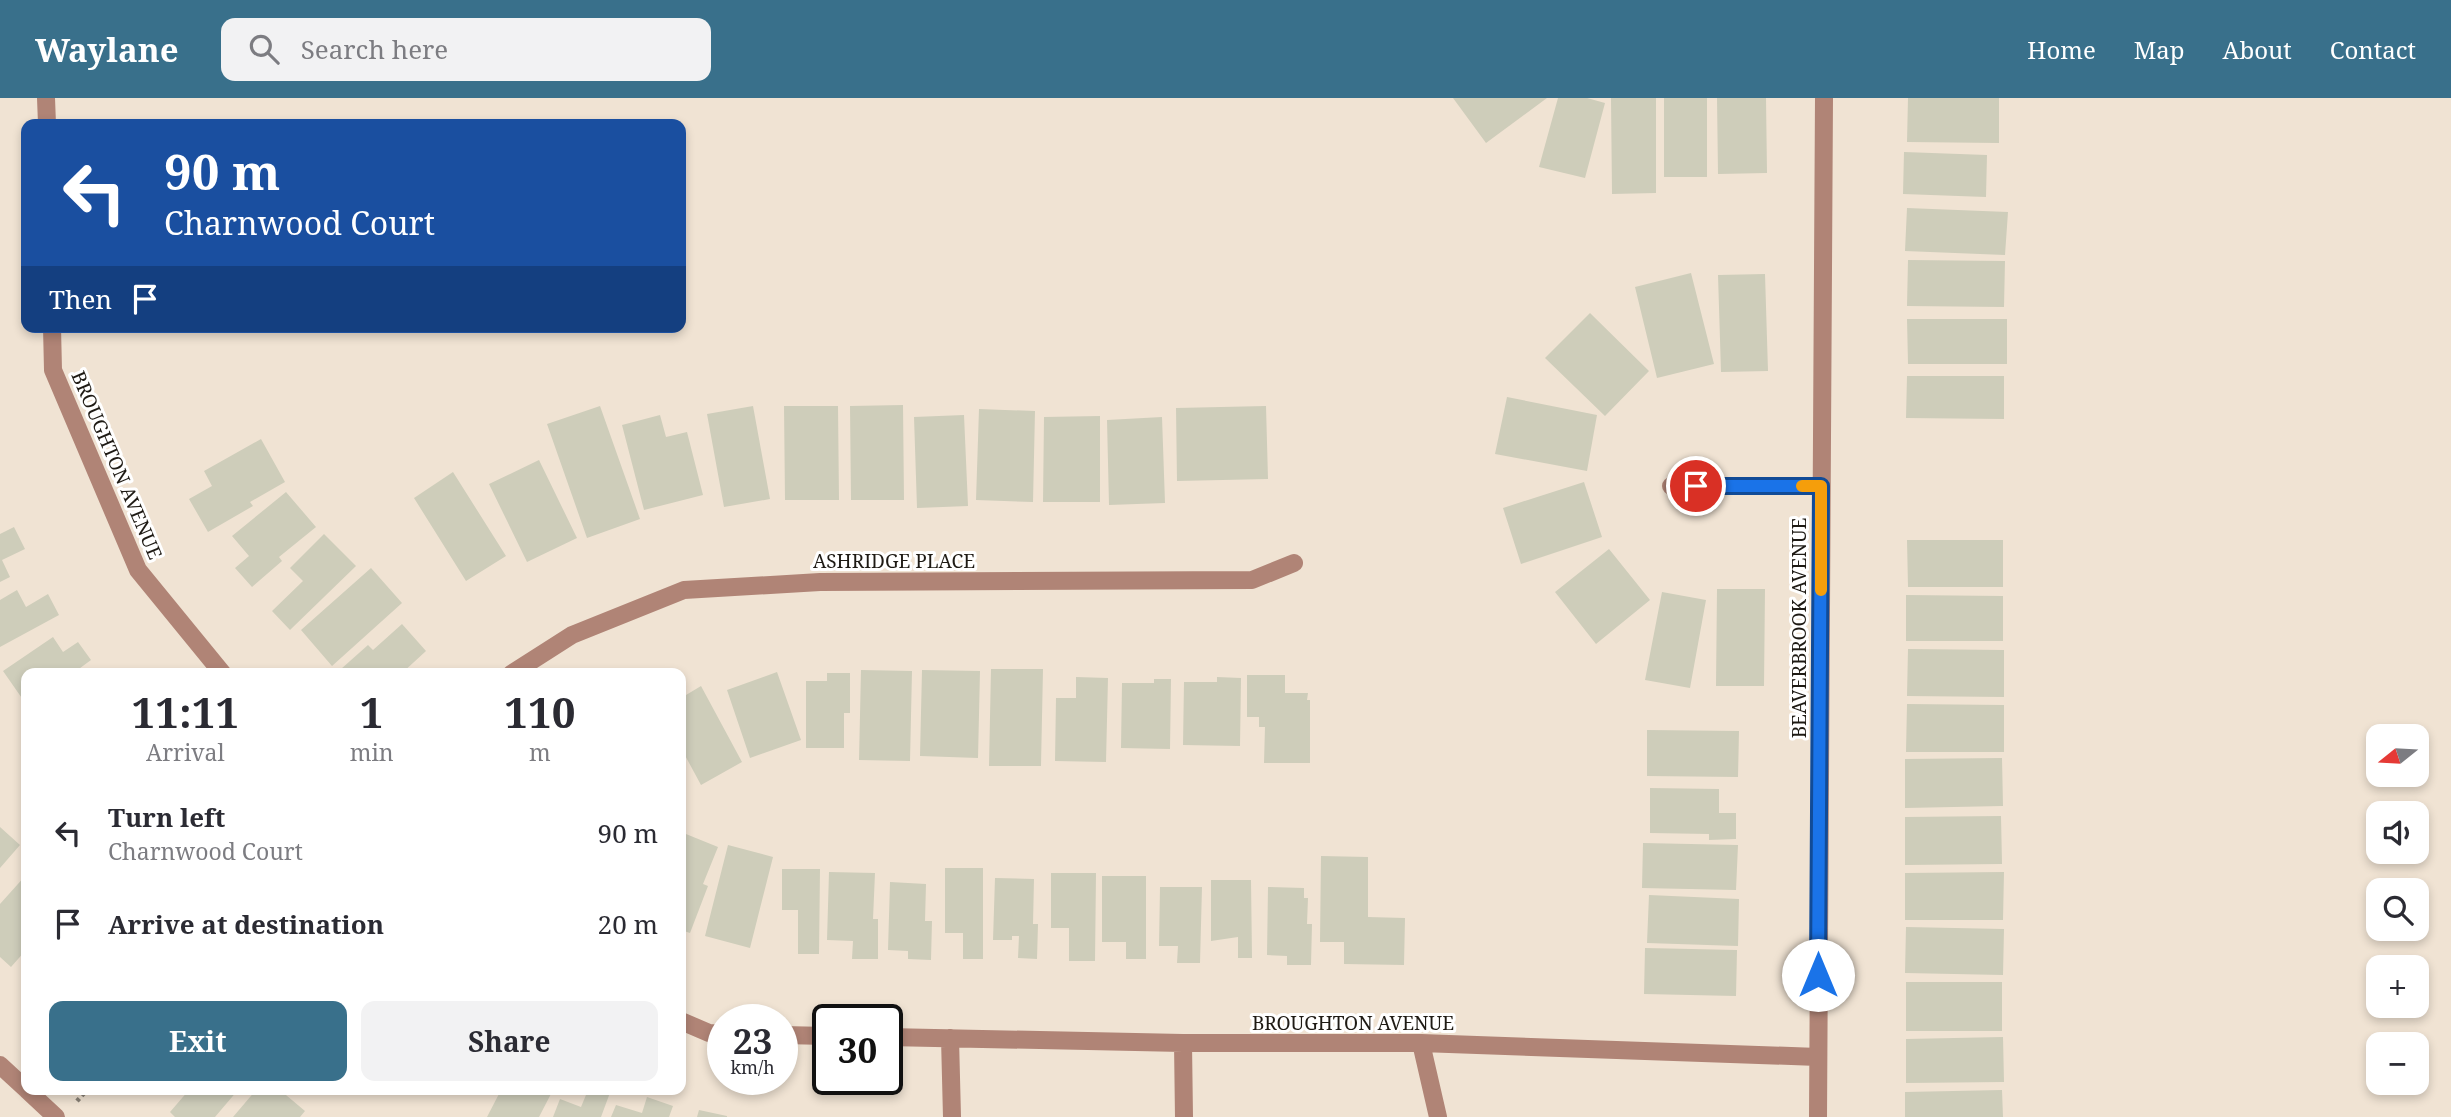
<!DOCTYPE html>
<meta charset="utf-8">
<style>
:root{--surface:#fff;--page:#f2f2f3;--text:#2b2b33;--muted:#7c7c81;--accent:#39708b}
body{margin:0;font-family:"Noto Serif",serif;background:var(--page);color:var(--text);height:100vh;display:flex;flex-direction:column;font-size:26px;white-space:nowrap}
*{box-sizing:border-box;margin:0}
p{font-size:23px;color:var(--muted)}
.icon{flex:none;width:38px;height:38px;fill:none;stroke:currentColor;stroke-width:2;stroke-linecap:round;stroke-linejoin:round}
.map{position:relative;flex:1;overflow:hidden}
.sheet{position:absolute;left:21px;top:570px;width:665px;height:427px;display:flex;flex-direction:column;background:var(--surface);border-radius:14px;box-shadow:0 4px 10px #0003}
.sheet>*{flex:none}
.top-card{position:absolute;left:21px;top:21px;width:665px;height:214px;border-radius:14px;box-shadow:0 4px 10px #0003;background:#1a4fa0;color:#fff;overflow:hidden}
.needle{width:46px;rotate:252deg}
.fabs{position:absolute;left:2366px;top:626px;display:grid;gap:14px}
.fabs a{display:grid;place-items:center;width:63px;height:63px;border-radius:14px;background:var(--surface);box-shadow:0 4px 10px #0003;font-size:35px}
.speed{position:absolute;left:707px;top:906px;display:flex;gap:14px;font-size:35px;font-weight:700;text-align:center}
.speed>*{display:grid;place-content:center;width:91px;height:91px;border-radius:50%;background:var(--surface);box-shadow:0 4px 10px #0003;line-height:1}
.speed small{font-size:18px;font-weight:400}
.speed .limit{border:4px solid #111;border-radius:10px;background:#fff;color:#111}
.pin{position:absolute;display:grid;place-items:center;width:60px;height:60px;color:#fff;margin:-30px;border:4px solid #fff;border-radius:50%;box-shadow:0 2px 7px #0007}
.me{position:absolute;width:77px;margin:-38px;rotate:0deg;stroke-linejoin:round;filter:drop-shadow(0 0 5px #0008)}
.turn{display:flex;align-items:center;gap:24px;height:147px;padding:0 28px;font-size:32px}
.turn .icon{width:91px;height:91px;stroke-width:2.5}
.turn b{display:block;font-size:49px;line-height:60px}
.then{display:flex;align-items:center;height:66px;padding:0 28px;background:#0003;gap:14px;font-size:26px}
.eta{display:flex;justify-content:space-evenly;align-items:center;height:119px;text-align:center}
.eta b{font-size:42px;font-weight:700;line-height:49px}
.cta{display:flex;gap:14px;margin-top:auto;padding:14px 28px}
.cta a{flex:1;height:80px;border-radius:14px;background:var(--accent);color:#fff;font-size:28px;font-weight:700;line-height:80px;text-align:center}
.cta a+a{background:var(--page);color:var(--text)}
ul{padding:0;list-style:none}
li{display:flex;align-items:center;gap:21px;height:91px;padding:0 28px}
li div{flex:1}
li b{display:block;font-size:26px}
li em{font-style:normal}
header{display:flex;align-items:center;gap:42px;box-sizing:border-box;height:98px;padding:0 35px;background:var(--accent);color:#fff}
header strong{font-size:33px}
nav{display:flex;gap:38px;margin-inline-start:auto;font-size:24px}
.search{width:490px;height:63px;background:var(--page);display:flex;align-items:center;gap:18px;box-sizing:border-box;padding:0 24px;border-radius:14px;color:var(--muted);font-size:26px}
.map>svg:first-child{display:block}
.building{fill:#cecdba}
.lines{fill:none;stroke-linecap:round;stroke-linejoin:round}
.path{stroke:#888075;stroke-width:4.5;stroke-dasharray:3.5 3.5;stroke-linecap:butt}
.minor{stroke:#b08476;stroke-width:18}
.route-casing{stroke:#114b97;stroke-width:18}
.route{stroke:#1a73e8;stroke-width:12}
.slow{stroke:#f59e0b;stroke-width:12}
.labels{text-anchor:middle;stroke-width:6;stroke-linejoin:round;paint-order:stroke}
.street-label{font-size:19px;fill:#1e1a14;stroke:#fff}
</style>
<header>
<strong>Waylane</strong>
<div class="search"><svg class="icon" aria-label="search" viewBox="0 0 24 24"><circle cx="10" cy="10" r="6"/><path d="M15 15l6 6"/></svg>Search here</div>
<nav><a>Home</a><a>Map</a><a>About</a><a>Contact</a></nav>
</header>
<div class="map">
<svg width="2451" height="1019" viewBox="0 0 2451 1019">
<rect width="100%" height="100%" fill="#f0e3d3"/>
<path class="building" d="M1453,0H1547L1486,45Z
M1558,0H1587L1605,5L1585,80L1539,69Z
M1611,0H1656V95L1612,96Z
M1664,0H1707V79H1664Z
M1717,0H1766L1767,75L1718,76Z
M1908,0H1999V45L1907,44Z
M1904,54L1987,57L1986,99L1903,96Z
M1907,110L2008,114L2005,157L1905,153Z
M1908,162L2005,163L2004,209L1907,208Z
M1691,175L1714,266L1657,280L1635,189Z
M1765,176L1768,273L1721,274L1718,177Z
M1590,215L1649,273L1605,318L1545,260Z
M1907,221H2007V266H1908Z
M1907,278H2004V321L1906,320Z
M1507,299L1597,317L1587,373L1495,356Z
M903,307L904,402H851L850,308Z
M600,308L640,421L587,440L547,326Z
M753,308L770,401L724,409L707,316Z
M784,308H838L839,402H785Z
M1266,308L1268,381L1177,383L1176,310Z
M979,311L1035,313L1033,404L976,402Z
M660,317L666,339L687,334L703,397L644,412L622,327Z
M964,317L968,408L917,410L914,319Z
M1100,318V404H1043L1044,319Z
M1162,319L1165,405L1109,407L1107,322Z
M261,341L285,384L250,404L253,408L208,434L189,401L212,388L204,373Z
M539,362L577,440L527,464L489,386Z
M453,374L506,458L466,483L414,400Z
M1584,384L1602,439L1521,466L1503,410Z
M286,394L316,429L279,459L282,463L252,489L235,470L249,458L232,438Z
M14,429L25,451L2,462L10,479L0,484V436Z
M324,436L356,468L290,532L272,513L303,483L290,470Z
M1907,442H2003V489H1908Z
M1609,451L1650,502L1596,546L1555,494Z
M371,470L402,505L332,568L301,532Z
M1717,491H1765L1764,588H1716Z
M17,492L26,509L48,496L59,517L0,549V502Z
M1662,494L1706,502L1690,590L1645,582Z
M1906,497L2003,498V543H1906Z
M402,526L426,553L401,576H345L341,571L368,547L373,552Z
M53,539L63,554L78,544L91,562L72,576H26V606L3,573Z
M1908,551L2004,552V599L1907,598Z
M991,571H1043L1041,668H989Z
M861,572L912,573L910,663L859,662Z
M922,572L980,573L978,660L920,658Z
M777,574L801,642L750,660L727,592Z
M827,575H850V615H844V650H806V583H827Z
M1247,577H1285V595H1308L1307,602H1310V665H1264L1265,629H1259V619H1247Z
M1076,579L1108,580L1106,664L1055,663L1056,600H1076Z
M1217,579L1241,580L1240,648L1183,647L1184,584H1217Z
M1154,581H1171L1170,651L1121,650L1122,585H1154Z
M701,588L742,664L701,687L681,650V600Z
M1907,606L2004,607V654H1906Z
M1647,632L1739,633L1738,679L1647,678Z
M2002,660L2003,708L1905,710V661Z
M1650,690L1719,691V715H1736V741L1709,742V736L1650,735Z
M2001,718L2002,766L1905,767V719Z
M0,729L20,747L0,770Z
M681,734L718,749L703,786L708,788L690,835L681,832Z
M1643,745L1738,747L1736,792L1642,790Z
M728,747L773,759L750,850L705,838Z
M1321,758L1368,759V819L1405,820L1404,867L1344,866V844H1320Z
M945,770H983V861H963V835H945Z
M782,771H820L819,856H798V812H782Z
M829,774L875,775L873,821H878V861H852L853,843L827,842Z
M2004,774L2003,822H1905V775Z
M1051,775H1096L1095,863H1069V830H1051Z
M26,777V852L11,869L0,859V806Z
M1102,778H1146V861H1126V844H1102Z
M995,780L1034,781L1033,826H1038L1037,861L1018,860L1019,838H1012V842H993Z
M1211,782H1251L1252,860H1238V839L1211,843Z
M890,784L926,786L925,823H932L931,862L908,861V853L888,852Z
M1160,789H1202L1200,865H1177L1178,848H1159Z
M1268,789L1304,790V800H1308L1307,826H1312L1311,867H1287V858L1267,857Z
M1649,797L1739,801L1738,848L1647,845Z
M1906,829L2004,831L2003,877L1905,875Z
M1645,850L1737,852L1736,898L1644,896Z
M1906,884H2002V933H1906Z
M2003,939L2004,984L1906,985V941Z
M189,992H238L215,1019H175L170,1014Z
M256,992H280L305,1013L300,1019H233Z
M501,992H553L539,1019H487Z
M588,992H611L601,1019H553L560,1001L581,1009Z
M2002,992L2003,1019H1905V994Z
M647,999L673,1008L669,1019H611L616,1007L642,1015Z
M699,1012L727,1018V1019H697Z"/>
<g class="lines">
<path class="path" d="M77,1003L87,992"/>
<path class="minor" d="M46,0L47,26
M52,229L53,272L138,472L223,576
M1671,388H1821
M511,576L572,537L684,492L820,484L1252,482L1294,465
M681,923L709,935L723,936
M782,937L828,938
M887,939L1183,945H1421L1818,959
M950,940L952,1019
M1183,945L1184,1019
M1421,945L1438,1019
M0,967L26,991
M27,992L56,1019
M1818,1019L1824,0"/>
</g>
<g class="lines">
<defs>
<path id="route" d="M1696,388H1821L1818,877"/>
</defs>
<use href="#route" class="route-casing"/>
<use href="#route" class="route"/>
<path class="slow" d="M1802,388H1821V492"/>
</g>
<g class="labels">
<g class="street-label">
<text transform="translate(117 367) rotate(67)" y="7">BROUGHTON AVENUE</text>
<text x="894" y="470">ASHRIDGE PLACE</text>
<text transform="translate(1799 530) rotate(-90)" y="7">BEAVERBROOK AVENUE</text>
<text x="1353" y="932">BROUGHTON AVENUE</text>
</g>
</g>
</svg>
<div class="fabs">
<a><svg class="needle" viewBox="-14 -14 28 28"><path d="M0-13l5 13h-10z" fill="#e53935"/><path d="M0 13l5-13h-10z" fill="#7c7c81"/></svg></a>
<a><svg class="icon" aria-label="sound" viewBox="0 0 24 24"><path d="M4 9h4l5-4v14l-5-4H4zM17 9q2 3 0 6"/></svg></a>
<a><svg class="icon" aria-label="search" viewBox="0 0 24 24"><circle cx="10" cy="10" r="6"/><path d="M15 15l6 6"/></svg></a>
<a>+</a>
<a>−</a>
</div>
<div class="speed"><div>23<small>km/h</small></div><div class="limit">30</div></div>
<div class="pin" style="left:1696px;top:388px;background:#d93025"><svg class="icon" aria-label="arrive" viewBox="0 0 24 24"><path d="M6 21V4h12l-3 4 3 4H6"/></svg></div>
<svg class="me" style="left:1818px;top:877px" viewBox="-20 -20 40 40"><circle r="19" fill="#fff"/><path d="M0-13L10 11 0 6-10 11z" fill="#1a73e8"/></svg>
<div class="top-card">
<div class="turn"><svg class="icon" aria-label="left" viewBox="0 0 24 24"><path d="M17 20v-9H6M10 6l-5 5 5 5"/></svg><div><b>90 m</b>Charnwood Court</div></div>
<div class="then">Then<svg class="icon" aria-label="arrive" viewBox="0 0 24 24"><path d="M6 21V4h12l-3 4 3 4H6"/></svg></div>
</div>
<section class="sheet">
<div class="eta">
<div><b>11:11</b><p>Arrival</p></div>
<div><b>1</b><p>min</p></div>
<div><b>110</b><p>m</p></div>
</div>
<ul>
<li><svg class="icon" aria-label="left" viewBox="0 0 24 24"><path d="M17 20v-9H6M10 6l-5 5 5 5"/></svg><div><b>Turn left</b><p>Charnwood Court</p></div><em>90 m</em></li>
<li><svg class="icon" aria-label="arrive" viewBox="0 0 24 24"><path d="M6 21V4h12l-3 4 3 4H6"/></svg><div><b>Arrive at destination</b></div><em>20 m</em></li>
</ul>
<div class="cta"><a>Exit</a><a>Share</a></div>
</section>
</div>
